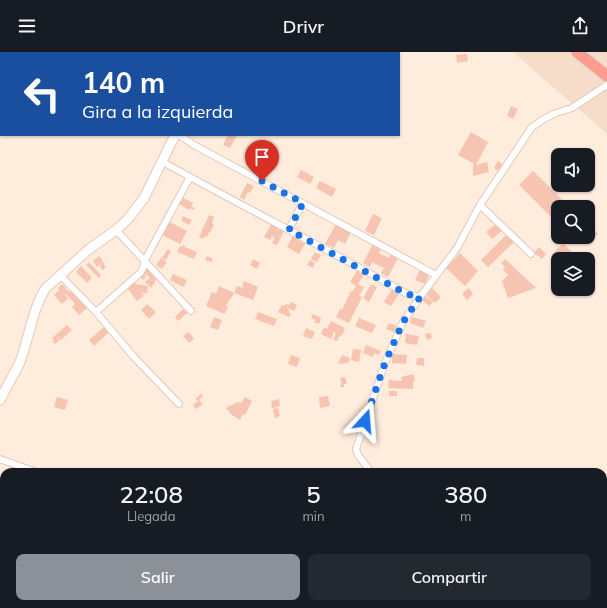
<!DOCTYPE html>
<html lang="es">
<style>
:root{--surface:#171b24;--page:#242831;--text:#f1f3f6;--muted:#9ea1a6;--accent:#8c9099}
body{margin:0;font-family:Mulish,sans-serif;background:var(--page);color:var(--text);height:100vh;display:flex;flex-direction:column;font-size:15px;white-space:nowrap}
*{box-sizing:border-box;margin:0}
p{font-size:13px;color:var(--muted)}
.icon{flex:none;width:22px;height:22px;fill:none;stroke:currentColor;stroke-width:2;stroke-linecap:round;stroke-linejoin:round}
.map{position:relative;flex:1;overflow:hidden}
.side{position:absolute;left:0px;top:416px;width:607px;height:140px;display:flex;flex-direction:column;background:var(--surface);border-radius:12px 12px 0 0;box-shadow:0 1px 3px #0004}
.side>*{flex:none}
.guide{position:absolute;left:0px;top:0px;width:400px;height:84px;box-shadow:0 1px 3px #0004;background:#1a4fa0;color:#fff;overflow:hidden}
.controls{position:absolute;left:551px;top:96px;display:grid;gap:8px}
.controls a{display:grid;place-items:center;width:44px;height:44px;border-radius:8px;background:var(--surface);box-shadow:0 1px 3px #0004;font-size:20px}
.pin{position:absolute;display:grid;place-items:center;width:34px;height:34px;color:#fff;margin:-41px -17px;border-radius:50% 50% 50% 0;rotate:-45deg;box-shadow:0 0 4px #0007}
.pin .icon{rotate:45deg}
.me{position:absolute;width:44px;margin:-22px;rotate:19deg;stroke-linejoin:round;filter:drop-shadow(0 0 3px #0008)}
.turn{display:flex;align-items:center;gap:14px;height:84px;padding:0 16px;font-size:18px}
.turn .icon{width:52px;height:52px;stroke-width:2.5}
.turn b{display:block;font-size:28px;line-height:34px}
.eta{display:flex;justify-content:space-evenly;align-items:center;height:68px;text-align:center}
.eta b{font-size:24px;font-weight:600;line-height:28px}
.button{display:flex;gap:8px;margin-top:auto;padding:8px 16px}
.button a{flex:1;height:46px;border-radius:8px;background:var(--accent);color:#fff;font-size:16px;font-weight:600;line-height:46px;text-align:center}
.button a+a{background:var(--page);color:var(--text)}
header{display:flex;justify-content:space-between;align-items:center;height:52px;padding:0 16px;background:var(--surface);font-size:18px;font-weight:600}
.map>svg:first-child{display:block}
.residential{fill:#f6ddca}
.building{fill:#f6c4b1}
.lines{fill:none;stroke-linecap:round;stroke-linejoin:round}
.street-casing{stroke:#e4c9bb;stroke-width:8}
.secondary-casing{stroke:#eac8b7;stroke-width:11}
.highway-casing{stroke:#dbd1ce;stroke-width:13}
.street{stroke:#fff;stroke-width:6}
.secondary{stroke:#fff;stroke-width:9}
.highway{stroke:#fe9c8d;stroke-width:11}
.route{stroke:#1a73e8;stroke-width:7;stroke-dasharray:0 12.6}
</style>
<header><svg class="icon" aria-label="menu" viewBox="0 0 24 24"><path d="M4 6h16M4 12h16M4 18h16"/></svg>Drivr<svg class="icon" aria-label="share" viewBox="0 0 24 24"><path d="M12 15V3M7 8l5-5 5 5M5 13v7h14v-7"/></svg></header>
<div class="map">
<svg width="607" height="556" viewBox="0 0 607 556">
<rect width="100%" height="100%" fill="#feecdc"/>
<path class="residential" d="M513,0H607V82Z"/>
<path class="building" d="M467,2L468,9L457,11L456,3Z
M511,54L518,57L513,67L507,64Z
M471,80L488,90L476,113L487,110L489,120L473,124V111L458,103Z
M228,83H237L230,96L223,93Z
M498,109L503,113L498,119L494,116Z
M301,118L314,125L310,132L297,125Z
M533,119L570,155H558V170L557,171L519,133Z
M320,129L336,137L332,145L316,136Z
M247,131L254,134L250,141L248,140L244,148L240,145Z
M183,146L193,151L191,154L195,156L193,158L190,156L189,158L179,152Z
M373,162L382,166L374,183L365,179Z
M209,163L214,165L212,171L214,173L210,181L209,180L207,185L205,184L203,187L199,185Z
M183,164L192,168L189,173L181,168Z
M170,170L187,179L180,192L162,183Z
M271,172L277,175V176L284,179L277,193L272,191L275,186L272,184L270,188L264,185Z
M336,172L351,180L345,192L338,188L334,196L325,192Z
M496,172L502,179L492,187L486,180Z
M591,174L598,182L591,188L588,185V176Z
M507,182L514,190L488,215L481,208Z
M293,184L305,192L299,202L287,195Z
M563,191L572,200L566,207H558V210L551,203Z
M373,192L381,196L379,201L389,206L391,202L398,206L388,225L381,221L384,216L372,210L370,215L363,211Z
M183,193L185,194V195L197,200L194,207L177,200L180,194L182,195Z
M539,195L546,202L542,207L534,201Z
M168,197L171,199L166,208L162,206Z
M315,200L321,203L317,210L311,207Z
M460,201L478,219L465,234L446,216Z
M99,204L103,209L97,215L93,209Z
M207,204L213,207L211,210L205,208Z
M161,206L167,210L162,217L156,213Z
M253,207L260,211L257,217L250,213Z
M505,207L536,236L508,246L502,229L508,223L503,218L505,215L501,211Z
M310,208L315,211L313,216L307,213Z
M89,210L101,223L99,226L86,213Z
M103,210L105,211L104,213L106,215L103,218L99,214Z
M81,214L92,226L87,231L76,220Z
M147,217L157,226L151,236L145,230L150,226L146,222L144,224L146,225L143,228L139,224Z
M420,217L430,221L425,232L415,228Z
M357,219L364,223L358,232L364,235L359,244L362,245L349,271L336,265L340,257L342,258L351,239L352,240L356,234L350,230Z
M173,222L187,228L184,235L170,228Z
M244,229L258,235L253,248L234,241L237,234L246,237L242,235Z
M134,230L136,232L148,234L147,241H143L139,237L144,244L137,249L127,236Z
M62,232L69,240L71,239L87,256L79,263L72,255L75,252L66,242L65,243L68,246L62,252L54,243L59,238L58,236Z
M371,232L377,235L369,250L363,246Z
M219,234L234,241L230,248H229L226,254H228L225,262L206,254L212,240L216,242Z
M432,236L441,245L435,251L426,242Z
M469,236L473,242L467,248L462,242Z
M392,237L399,242L391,254L384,250Z
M426,244L433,250L429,254L422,248Z
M291,250L297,253L294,259L287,255V256L290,258L288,260L291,262L289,265L278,260L282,253L285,254L286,252L289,253Z
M147,252L156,260L149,267L141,258Z
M183,257L187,261L178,269L175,265Z
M258,260L277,267L274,274L255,267Z
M313,262L321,266L319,272L314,270L315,268L311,266Z
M214,265L222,268L218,278L210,275Z
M412,265L426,269L423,276L410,271Z
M359,266L376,273L372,281L355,274Z
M331,269L345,276L342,284L340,283L337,289L333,288L336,281L334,280L331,287L321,282L324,275L327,277Z
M389,271L397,274L394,280L386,277Z
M67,273L72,278L61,288L58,285H57L60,288L55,292L53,290L54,289L52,286Z
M104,275L108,281L94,294L89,288Z
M306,276L315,280L312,287L303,284Z
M189,280L194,287L189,291L183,284Z
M431,281L432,286L427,288L425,282Z
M406,282L419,284L417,293L405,291Z
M366,293L381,299L379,303L374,301L373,305L363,301Z
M353,297L361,298L359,310L351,308Z
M392,302L407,303L406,312L392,311Z
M291,303L300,306L297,315L288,312Z
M342,303L350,306L348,311L338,312Z
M417,306H424V314L416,313Z
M413,322L415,329H413V337L388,336L389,328L402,329L401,325Z
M345,325L347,332H344V335H340V333H342L340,326Z
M389,339H397V344H389Z
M201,342L203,344L199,348L203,352L196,357L193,353L198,349L195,347Z
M328,344L330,354L320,356L319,345Z
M57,345L68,348L65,358L54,355Z
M245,345L252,349L245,363L243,362L240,368L229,361L230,360L226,357L229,353L231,354L232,352L233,353L237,350L241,351Z
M279,347L280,354L272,356L271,349Z
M278,356L280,364L275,366L273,357Z"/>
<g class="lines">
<defs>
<path id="street" d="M131,1L135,0
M0,21H1
M179,83L194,93L436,223
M163,110C243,155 326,196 407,242L420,245
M480,153L531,202
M289,177L303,151
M116,178L191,259
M60,223L96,260L133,304L179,352
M96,260L141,220L143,216L145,208L190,125
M0,407L36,420
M371,420L358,403L356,397L385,311L403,270L420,245L457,196L480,153L532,75L544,67L556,61L572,56L607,33
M361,552L371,556
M128,556L136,552
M400,556L412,552"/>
<path id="secondary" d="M203,1L204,0
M0,348C6,335 14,323 20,310C29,286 32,259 45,237L88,198L116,178L128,167L144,146L175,83"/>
<path id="highway" d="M577,0L607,24"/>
</defs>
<use href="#street" class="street-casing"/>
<use href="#secondary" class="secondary-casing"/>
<use href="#highway" class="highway-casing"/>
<use href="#street" class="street"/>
<use href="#secondary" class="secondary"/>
<use href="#highway" class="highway"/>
</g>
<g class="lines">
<path class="route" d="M262,129L303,151L289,178L407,242L420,245L403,270L385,311L365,369"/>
</g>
</svg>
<div class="controls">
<a><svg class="icon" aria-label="sound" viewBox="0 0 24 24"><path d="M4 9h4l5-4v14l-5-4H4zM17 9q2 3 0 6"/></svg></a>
<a><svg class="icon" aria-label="search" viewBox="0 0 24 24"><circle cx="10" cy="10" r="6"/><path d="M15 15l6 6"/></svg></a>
<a><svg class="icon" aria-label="layers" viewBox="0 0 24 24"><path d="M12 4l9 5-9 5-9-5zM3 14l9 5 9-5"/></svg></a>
</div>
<div class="pin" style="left:262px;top:129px;background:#d93025"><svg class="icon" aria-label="arrive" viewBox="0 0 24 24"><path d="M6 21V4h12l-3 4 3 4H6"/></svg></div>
<svg class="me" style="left:365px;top:369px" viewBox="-20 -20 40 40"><path d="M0-17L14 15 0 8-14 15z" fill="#1a73e8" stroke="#fff" stroke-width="4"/></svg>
<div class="guide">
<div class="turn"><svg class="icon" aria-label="left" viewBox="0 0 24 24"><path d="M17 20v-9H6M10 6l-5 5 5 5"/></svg><div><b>140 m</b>Gira a la izquierda</div></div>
</div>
<section class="side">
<div class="eta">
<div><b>22:08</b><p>Llegada</p></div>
<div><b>5</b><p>min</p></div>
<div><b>380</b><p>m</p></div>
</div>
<div class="button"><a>Salir</a><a>Compartir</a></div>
</section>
</div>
